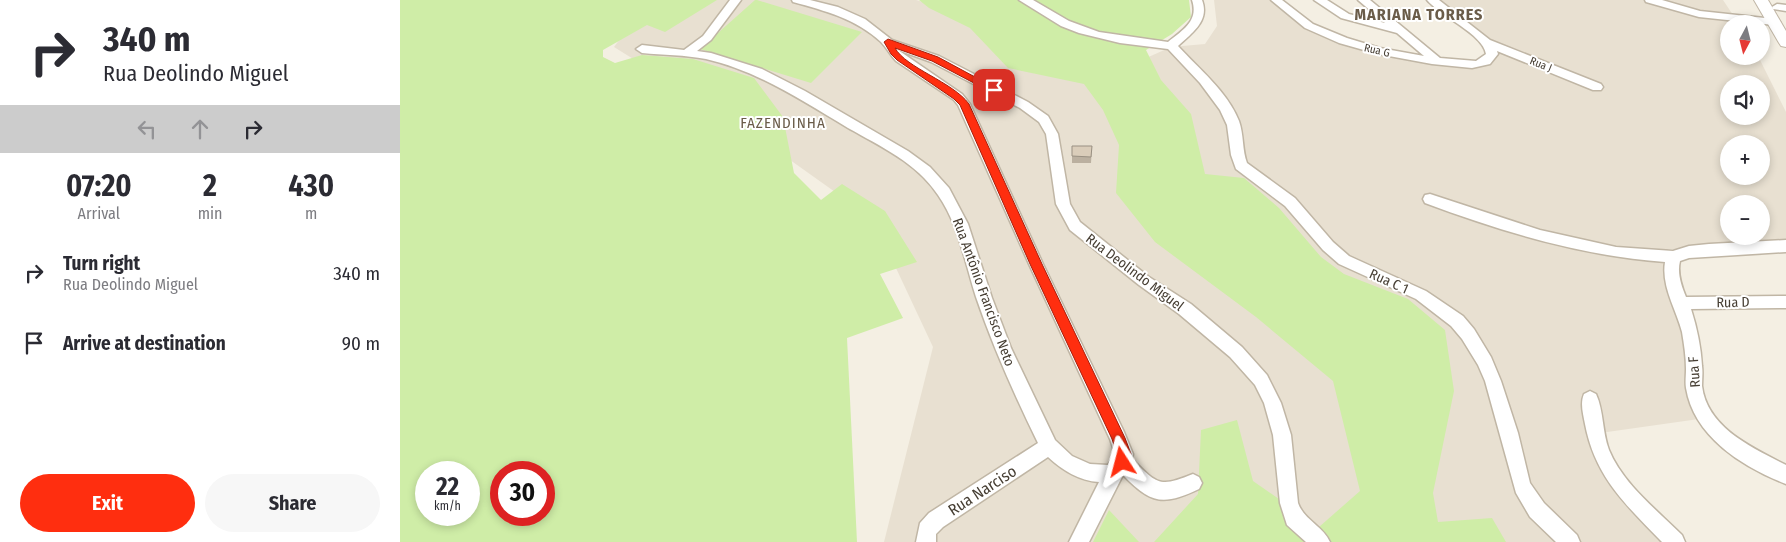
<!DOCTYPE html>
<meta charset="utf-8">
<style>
:root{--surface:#fff;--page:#f7f7f7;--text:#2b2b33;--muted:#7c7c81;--accent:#ff2e0f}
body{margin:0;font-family:"Fira Sans Condensed",sans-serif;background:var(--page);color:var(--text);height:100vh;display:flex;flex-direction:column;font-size:19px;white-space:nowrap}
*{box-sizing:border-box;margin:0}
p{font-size:16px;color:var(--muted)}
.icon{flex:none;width:28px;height:28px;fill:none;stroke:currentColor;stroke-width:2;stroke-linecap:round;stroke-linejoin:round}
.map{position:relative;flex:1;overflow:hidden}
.details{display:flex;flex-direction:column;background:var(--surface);width:400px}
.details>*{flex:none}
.hud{background:#fff;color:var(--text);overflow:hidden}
.needle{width:32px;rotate:187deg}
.tools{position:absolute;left:1320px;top:15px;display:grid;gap:10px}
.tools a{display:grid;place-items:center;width:50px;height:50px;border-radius:50%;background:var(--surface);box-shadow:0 2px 8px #0003;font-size:25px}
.speed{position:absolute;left:15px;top:461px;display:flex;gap:10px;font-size:25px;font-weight:700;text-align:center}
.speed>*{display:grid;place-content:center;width:65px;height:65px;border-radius:50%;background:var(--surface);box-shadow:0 2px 8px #0003;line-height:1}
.speed small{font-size:12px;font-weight:400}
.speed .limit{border:8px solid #d22;background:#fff;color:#111}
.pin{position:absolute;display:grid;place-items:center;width:42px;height:42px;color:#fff;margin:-21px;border-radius:10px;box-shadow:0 2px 8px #0006}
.me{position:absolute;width:55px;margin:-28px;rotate:351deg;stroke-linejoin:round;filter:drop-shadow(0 0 4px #0008)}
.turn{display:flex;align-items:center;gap:18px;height:105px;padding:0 20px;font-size:22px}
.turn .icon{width:65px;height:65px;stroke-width:2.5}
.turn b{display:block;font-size:35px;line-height:42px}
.lanes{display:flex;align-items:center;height:48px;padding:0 20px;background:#0003;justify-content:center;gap:25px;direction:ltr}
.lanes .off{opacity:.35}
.eta{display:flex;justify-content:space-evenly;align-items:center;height:85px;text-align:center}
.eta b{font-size:30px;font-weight:700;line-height:35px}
.button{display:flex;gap:10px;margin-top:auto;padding:10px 20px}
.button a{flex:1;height:58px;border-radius:30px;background:var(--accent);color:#fff;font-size:20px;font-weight:700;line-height:58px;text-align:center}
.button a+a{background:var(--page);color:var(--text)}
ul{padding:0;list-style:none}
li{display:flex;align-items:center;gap:15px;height:70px;padding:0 20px}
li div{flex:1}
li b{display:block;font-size:19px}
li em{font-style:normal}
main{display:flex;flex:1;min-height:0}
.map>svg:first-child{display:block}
.residential{fill:#e8e0d1;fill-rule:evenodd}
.green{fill:#cfeda7;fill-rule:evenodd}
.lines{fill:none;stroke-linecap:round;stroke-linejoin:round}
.minor-casing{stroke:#c0b6a5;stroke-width:3}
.tertiary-casing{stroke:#c0b6a5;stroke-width:2}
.minor{fill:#fff;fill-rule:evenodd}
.tertiary{fill:#fff;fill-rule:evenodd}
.wall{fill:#bbb0a0}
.building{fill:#dacdba;stroke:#999082}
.route{fill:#ff2e0f;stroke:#a61e0a}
.labels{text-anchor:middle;stroke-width:4;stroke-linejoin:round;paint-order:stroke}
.far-street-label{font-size:11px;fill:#463e33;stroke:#fff}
.street-label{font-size:14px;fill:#463e33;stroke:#fff}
.neighbourhood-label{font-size:15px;letter-spacing:1px;fill:#6a5c49;stroke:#fff}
.far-district-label{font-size:16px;font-weight:bold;letter-spacing:1px;fill:#6a5c49;stroke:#fff}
.near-street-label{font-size:16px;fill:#463e33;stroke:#fff}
</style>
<main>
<section class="details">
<div class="hud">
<div class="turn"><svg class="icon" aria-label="right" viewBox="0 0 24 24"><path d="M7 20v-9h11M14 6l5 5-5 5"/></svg><div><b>340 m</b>Rua Deolindo Miguel</div></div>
<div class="lanes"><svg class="icon off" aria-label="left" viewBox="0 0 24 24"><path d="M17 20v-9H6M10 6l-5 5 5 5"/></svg><svg class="icon off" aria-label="ahead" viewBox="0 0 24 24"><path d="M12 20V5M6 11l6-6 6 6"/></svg><svg class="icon" aria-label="right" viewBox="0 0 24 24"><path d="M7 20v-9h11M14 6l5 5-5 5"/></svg></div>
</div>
<div class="eta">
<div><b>07:20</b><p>Arrival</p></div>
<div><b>2</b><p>min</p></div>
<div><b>430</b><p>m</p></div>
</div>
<ul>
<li><svg class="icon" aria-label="right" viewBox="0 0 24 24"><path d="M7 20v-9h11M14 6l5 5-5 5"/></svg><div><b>Turn right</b><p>Rua Deolindo Miguel</p></div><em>340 m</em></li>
<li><svg class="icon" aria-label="arrive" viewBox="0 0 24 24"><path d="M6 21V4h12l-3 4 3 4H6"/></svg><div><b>Arrive at destination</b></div><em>90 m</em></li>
</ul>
<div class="button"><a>Exit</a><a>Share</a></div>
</section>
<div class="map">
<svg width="1386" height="542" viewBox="0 0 1386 542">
<rect width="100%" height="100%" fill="#f4efe3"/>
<path class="residential" d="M257,0H516L735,63L771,47L805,44L817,26L814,0H879L901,23L987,55L1084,64L1103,49L1035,0H1323L1339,24H1329V56H1358L1386,112V245L1373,250L1268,249L1266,273L1306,418L1186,435L1285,542H484L533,347L473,219L355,135L214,47L232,23ZM1329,84H1361V116H1329ZM1329,144H1361V176H1329ZM1329,204H1361V236H1329Z"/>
<path class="green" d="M0,0H317L265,32L247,25L203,50V57L215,63L242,55L293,59L354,78L383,117L394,173L421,200L442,184L485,211L517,262L480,274L503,318L447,338L457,542H0ZM26,472H69V515H26ZM101,472H144V515H101Z
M355,0H357L462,32L411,83L300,49Z
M519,0H789L791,17L772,34L746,50L761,80L791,114L805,174L844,178L879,208L921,257L944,274L1008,299L1045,330L1054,391L1033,493L1038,522L1092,518L1106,542H754L798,494L801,430L837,420L853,481L919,527L960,491L933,381L856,317L755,242L716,193L719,145L703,110L684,84L608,68L570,28L529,8Z
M709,510L739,542H693Z"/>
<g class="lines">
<defs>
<path id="minor" d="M330,0H341L311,40L297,51L311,53L362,69L405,91L508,151L530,167L549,188L568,224L592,298L611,348L655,440L672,456L690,464L708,465L715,454L710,439L629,264L558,105L554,100L496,61C490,55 487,48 481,42C456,19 426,11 393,2L392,0H410L438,7L465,19L492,40L539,56L628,102L648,116L658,134L670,204L680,222L749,277L791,304L842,347L867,375L881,403L891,435L898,503C904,520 923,526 930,542H906L887,525L880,503L873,435L864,403L855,385L830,357L779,314L739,285L670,230L656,204L646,134L639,122L620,108L531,62L498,50L562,94L570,104L643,264L724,432L733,454L732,459C757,484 759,488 793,474L799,477L802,483L799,489C763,506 751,504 723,475L689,542H669L699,482C679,481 662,470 648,457L543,527L536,534V542H516L520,523L529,513L638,443C615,396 593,347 576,297C565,263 559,225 538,195C517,163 480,146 448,128C403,101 358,71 306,59C285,55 263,55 242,53L236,49L242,45L284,50L303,36Z
M619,0H633L669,21L699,32L768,42C783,30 799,21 792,0H802C810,21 792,33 778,46C799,69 827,91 839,121C844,135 842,150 847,163L895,198L933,242L949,256L1026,291L1063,316L1074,329L1091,357L1101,381L1118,433L1130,483L1144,503L1177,535L1180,542H1156L1130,517L1116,493L1085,381L1078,365L1062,339L1051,326L1016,299L939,264L923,250L885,206L836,169L831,155L827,125L820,110L800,83L768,49L720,43L679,33L661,26Z
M871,0H882L913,24L947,38L980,48L1024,56L997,33L941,18L914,0H927L949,14L985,23L958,0H970L1040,58L1076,61L1086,54C1083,34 1040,16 1027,0H1039L1090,40L1201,84L1203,87L1201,90H1193L1097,51L1098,54L1090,64L1072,68L1032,64L978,54L939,43L905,28Z
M1245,0H1262L1300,11L1374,19L1380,22L1374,25L1299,17L1246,2Z
M1377,4L1386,5V11L1373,9L1372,7Z
M1030,194L1140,230L1216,247L1273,251L1289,246L1309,244L1386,240V252L1289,258L1280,261C1277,273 1281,285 1286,297L1386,296V308L1291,309C1297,328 1301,347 1302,366C1303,373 1302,379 1302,386C1307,428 1353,448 1386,465V484C1343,467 1294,437 1286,388C1285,382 1286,376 1286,369C1286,357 1284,344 1282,332C1276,309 1261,286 1265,262C1181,256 1103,232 1025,203L1023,199L1025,195Z
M1190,391L1196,394C1204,411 1202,432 1209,450C1223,484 1257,510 1282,535L1285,542H1262C1226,505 1195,477 1185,424C1183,414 1180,403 1184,394Z"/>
<path id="tertiary" d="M1354,0H1368L1386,31V47L1381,46L1379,43Z"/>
</defs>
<use href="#minor" class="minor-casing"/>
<use href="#tertiary" class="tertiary-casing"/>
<use href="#minor" class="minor"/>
<use href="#tertiary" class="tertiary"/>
</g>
<path class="wall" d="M692,146L691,163H672V156Z"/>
<path class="building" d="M672,146H692L691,157L672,156Z"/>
<path class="route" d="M488,39L538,57L599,90L598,92H591L532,61L495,48C506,68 553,82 569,104L642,264L725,438L731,454L727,467L722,469L718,467L716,462L717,454L712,439L630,264L560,105L554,99L497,60L491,54L484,42Z"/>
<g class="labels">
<g class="far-street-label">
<text transform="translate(977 50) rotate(13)" y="4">Rua G</text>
<text transform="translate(1141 64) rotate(22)" y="4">Rua J</text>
</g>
<g class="street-label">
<text transform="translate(735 272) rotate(37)" y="5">Rua Deolindo Miguel</text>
<text transform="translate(989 281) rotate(24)" y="5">Rua C 1</text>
<text transform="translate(584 292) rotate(70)" y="5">Rua Antônio Francisco Neto</text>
<text transform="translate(1333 302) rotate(-1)" y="5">Rua D</text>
<text transform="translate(1294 372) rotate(-94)" y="5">Rua F</text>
</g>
<g class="neighbourhood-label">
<text x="383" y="128">FAZENDINHA</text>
</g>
<g class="far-district-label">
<text x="1019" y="20">MARIANA TORRES</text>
</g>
<g class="near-street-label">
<text transform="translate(582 490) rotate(-33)" y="6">Rua Narciso</text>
</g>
</g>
</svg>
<div class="tools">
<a><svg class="needle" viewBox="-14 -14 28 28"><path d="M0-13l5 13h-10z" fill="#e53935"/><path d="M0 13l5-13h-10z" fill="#7c7c81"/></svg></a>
<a><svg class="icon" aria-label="sound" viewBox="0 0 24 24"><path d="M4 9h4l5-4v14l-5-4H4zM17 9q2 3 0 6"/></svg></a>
<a>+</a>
<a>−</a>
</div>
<div class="speed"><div>22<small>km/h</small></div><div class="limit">30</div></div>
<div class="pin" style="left:594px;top:90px;background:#d93025"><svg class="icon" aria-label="arrive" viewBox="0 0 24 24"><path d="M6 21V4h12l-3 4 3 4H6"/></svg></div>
<svg class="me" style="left:722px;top:462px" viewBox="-20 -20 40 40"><path d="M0-17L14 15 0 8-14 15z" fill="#ff2e0f" stroke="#fff" stroke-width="4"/></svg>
</div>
</main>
